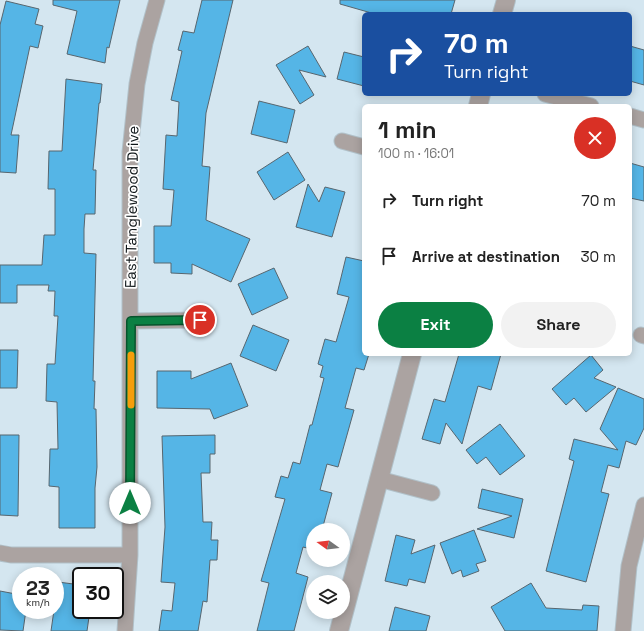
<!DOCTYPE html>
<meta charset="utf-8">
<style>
:root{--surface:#fff;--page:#f2f2f2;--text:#222;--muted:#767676;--accent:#0b8043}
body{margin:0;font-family:"Space Grotesk",sans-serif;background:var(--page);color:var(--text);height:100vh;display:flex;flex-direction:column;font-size:15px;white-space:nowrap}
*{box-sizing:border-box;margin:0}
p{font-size:13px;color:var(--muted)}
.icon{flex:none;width:22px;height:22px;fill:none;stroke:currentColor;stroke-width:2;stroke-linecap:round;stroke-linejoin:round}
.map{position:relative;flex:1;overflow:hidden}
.details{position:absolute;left:362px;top:104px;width:270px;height:252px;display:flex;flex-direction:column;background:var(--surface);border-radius:6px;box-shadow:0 2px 10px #0003}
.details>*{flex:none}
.banner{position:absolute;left:362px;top:12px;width:270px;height:84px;border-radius:6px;box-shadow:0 2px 10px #0003;background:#1a4fa0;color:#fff;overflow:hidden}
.needle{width:26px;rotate:285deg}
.fabs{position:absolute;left:306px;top:523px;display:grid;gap:8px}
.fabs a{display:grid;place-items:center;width:44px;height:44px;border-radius:50%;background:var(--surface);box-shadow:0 2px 10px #0003;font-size:20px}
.speed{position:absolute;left:12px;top:567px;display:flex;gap:8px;font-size:20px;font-weight:700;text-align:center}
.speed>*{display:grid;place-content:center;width:52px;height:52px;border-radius:50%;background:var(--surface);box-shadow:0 2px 10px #0003;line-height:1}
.speed small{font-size:10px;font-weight:400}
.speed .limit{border:2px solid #111;border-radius:6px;background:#fff;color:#111}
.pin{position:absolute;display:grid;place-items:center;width:34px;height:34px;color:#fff;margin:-17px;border:2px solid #fff;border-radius:50%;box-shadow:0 1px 4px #0007}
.me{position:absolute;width:44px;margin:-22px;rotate:0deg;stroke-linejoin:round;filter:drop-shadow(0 0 3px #0008)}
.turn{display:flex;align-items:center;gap:14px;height:84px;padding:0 16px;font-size:18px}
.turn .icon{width:52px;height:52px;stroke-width:2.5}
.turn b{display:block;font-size:28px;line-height:34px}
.round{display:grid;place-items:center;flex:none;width:42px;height:42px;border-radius:21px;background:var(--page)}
.head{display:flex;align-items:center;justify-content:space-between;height:68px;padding:0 16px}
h1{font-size:24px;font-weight:700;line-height:30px}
.action{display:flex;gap:8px;margin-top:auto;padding:8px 16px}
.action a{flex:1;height:46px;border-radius:24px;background:var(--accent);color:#fff;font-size:16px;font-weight:700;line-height:46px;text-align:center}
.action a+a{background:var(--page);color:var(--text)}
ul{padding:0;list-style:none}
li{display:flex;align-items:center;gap:12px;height:56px;padding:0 16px}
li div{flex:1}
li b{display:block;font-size:15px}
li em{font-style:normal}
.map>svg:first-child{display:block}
.building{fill:#55b5e6;stroke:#57666f}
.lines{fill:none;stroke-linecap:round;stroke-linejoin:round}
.minor-casing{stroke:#b1c1c9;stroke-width:17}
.tertiary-casing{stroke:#b1c1c9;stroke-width:20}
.minor{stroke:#aba3a1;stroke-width:15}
.tertiary{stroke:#aba3a1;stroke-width:18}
.route-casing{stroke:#07532c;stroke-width:10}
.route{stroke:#0b8043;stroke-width:7}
.slow{stroke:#f59e0b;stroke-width:7}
.labels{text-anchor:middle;stroke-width:3.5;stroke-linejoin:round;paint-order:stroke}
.street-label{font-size:15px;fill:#0f1619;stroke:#fff}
</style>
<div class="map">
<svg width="644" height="631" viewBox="0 0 644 631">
<rect width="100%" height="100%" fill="#d4e6f0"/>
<path class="building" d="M53,0H120L109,48L107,47L105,63L67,54L77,11L53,5Z
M202,0H233L206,113L202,166L210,167L206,220L250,239L231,282L192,264V274L171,273V263H154V226H171L174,190L163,189L166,135L177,136L179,102L171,100L182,51L178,50L183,31L194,33Z
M340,0H455L451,14H375L340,4Z
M6,1L39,9L35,24L43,26L38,48L30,46L11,135H19L16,173L0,172V25Z
M308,46L326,77L299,70L314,95L300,104L276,65Z
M630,46L644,50V85L630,81Z
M344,52L364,57V86L337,79Z
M66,79L102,84L100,103H99L93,170H96L95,214H85L84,229V253L96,254L93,381H95L94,409H96L97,467L95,488V528H59V487L49,486L50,449H58L57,402L46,401L47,364H55L58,316H54L55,291H48L49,285H17V303H0V265H42L44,235H55V189H48L49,151H62Z
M259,101L295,110L287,143L251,134Z
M288,152L305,180L274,200L257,172Z
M630,163L644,167V201L630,198Z
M308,184L319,202L325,187L345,192L332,237L296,227Z
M346,257L364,261V354H369L364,370L356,368L345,408L354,410L338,467L327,464L320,490L332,493L322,530H313V534L311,533L307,548L303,547L296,573L308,577L294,631H257L269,583L261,581L285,499L275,497L281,476L288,478L293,462L300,464L310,425H312L324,378L320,377L323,366L318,364L325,339L336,342L349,297L337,294Z
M274,268L288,298L252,315L238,284Z
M253,325L289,340L276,371L240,356Z
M0,350H18L17,388H0Z
M459,354H501L491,390L478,386L462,444L446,423L440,444L422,439L434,399L445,402Z
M591,355L603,370L594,378L616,387L586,412L574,398L566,405L552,389Z
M231,363L248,406L214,419L210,409L157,408V371H191V379Z
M618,388L644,399V428L636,445L626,441L619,468L608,465L601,492L609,494L586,582L546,571L574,461L569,459L574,439L618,450L600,429Z
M500,424L525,456L500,475L486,457L477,464L466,450Z
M0,435H19L18,516L0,515Z
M215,435V454H210V473H201L203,522H212L211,540H218L217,560H210L207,602L203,601L198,631H159L162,610L172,611L175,583L161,582L165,527L162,436Z
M482,489L523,499L514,538L477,529L512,516L478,508Z
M474,530L486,561L476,564L479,571L463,577L461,570L452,574L440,543Z
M396,535L415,540L411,554L435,545L425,583L409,579L407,586L385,581Z
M58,582L81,585V610H90L87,631H51Z
M531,583L546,608L582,610L583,605L599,606L597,631H505L491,607Z
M0,591L21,595V610H26L23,631L0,630Z
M395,607L430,616L426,631H389Z"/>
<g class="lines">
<defs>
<path id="minor" d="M545,94L591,106
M630,116L644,120
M342,141L364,147
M131,321L200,320
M641,335L644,336
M379,479L432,493
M0,553L11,555H130
M125,631L130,555V152L137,84L145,43L157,0
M623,631L629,566L644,505"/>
<path id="tertiary" d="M502,14L506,0
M478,106L481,94
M339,631L412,354"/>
</defs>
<use href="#minor" class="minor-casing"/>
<use href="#tertiary" class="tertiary-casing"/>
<use href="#minor" class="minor"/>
<use href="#tertiary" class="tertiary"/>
</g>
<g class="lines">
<defs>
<path id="route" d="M130,503L131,321L200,320"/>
</defs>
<use href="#route" class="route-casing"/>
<use href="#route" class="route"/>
<path class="slow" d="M131,405V355"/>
</g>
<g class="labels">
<g class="street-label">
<text transform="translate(132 207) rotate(-89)" y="5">East Tanglewood Drive</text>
</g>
</g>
</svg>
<div class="fabs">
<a><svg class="needle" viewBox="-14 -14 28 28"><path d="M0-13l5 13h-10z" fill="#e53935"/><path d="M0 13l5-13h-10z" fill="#767676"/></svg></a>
<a><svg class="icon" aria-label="layers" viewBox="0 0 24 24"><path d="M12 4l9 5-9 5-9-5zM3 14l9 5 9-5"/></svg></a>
</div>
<div class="speed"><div>23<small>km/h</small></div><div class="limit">30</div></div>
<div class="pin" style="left:200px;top:320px;background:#d93025"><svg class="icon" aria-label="arrive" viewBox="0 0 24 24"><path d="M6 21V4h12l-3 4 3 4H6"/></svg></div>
<svg class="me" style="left:130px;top:503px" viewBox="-20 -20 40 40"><circle r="19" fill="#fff"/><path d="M0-13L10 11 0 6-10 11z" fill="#0b8043"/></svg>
<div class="banner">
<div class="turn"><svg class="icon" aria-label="right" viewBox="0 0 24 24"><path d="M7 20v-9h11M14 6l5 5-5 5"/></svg><div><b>70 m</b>Turn right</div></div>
</div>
<section class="details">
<div class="head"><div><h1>1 min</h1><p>100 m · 16:01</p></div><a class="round" style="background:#d93025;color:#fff"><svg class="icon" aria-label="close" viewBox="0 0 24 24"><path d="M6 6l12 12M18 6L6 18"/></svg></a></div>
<ul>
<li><svg class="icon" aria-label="right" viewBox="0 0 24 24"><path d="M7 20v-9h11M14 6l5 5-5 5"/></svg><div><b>Turn right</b></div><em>70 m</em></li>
<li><svg class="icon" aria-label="arrive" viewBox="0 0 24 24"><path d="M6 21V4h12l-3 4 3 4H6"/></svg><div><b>Arrive at destination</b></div><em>30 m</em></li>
</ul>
<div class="action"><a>Exit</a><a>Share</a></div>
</section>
</div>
